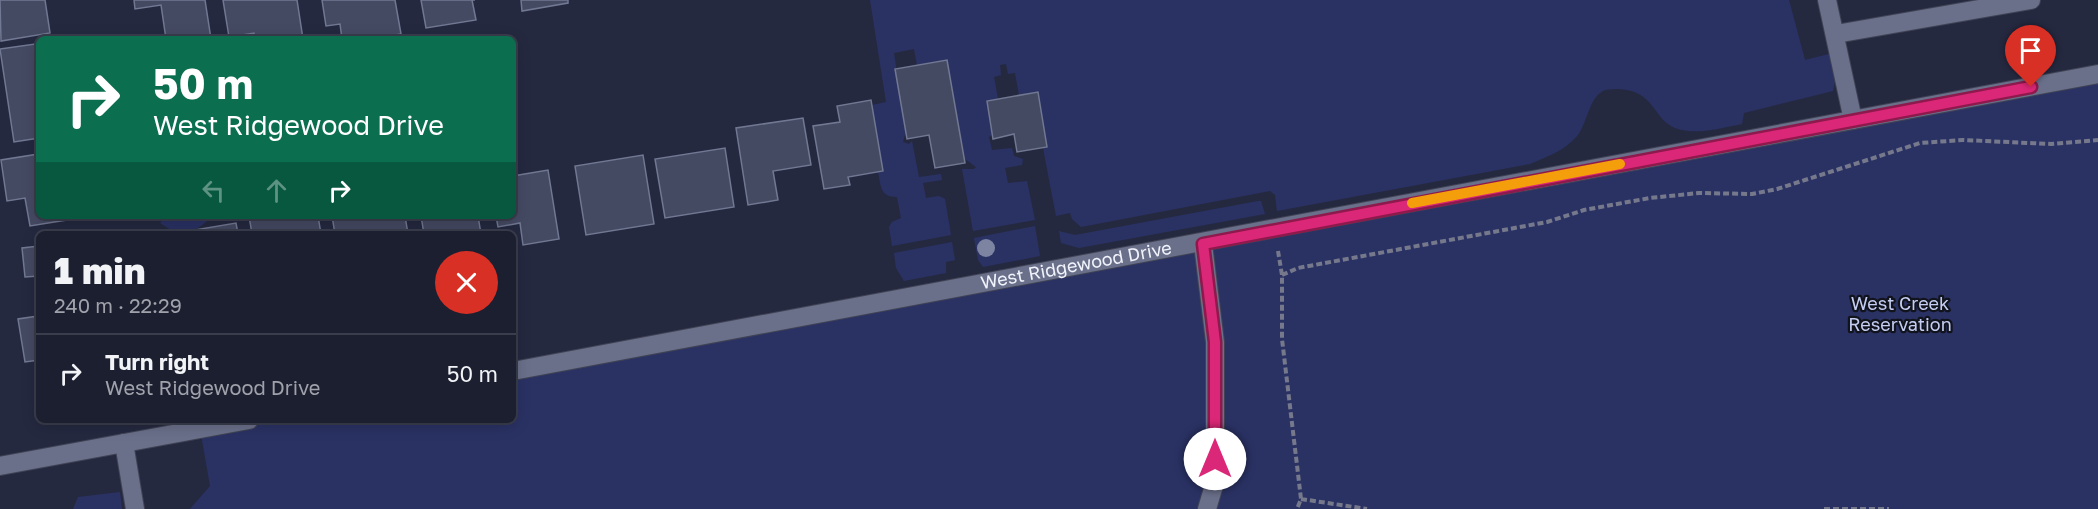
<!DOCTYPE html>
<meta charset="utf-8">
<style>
:root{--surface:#1c1f30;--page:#292c3c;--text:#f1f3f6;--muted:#a0a2ab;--line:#3a3d4c}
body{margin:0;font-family:"Golos Text",sans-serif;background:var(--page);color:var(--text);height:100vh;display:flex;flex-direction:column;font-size:22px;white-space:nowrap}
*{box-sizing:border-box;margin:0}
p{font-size:20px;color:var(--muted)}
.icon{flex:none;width:33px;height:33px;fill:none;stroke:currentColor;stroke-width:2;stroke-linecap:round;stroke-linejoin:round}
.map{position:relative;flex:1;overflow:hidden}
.drawer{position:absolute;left:36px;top:231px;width:480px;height:192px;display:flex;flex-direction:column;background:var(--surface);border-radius:9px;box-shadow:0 3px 15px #0003,0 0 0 2px var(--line)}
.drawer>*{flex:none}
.guide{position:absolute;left:36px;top:36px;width:480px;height:183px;border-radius:9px;box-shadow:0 3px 15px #0003,0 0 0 2px var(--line);background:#0b6e4f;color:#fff;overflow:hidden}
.pin{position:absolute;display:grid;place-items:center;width:51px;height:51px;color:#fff;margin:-62px -26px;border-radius:50% 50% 50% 0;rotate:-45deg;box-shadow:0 0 6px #0007}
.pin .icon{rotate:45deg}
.me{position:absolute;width:66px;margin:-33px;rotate:0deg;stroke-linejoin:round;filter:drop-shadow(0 0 4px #0008)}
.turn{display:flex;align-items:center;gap:21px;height:126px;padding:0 18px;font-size:27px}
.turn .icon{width:78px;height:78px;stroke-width:2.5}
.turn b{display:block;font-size:42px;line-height:51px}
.lanes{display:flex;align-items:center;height:57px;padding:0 18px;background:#0003;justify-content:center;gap:30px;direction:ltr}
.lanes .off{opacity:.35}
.round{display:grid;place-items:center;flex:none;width:63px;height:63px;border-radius:32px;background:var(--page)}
.overview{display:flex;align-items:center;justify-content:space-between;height:102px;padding:0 18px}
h1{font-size:36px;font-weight:800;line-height:45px}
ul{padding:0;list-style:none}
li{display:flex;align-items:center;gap:18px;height:78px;padding:0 18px;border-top:2px solid var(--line)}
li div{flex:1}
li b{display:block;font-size:22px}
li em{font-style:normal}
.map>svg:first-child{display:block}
.green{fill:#2a3264}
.building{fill:#454a63;stroke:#717892;stroke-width:1.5}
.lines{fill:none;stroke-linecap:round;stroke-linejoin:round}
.minor-casing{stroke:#404355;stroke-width:20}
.path{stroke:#76798b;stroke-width:4;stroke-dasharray:6 3;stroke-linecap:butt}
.minor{stroke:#6a708a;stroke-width:18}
.tree{fill:#7d84a2}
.route-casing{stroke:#8e194d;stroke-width:15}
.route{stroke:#db2777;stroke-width:10}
.slow{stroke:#f59e0b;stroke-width:10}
.labels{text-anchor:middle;stroke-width:4.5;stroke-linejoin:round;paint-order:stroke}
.street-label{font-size:18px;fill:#f1f3fc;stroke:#11131d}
.park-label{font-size:18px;fill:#c5cef2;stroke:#11131d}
</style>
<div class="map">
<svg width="2098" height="509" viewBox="0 0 2098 509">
<rect width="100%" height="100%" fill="#252940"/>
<path class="green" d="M870,0H1789L1805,60L1829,54L1835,81L1833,91L1744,113L1742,124C1721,128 1699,135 1678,129C1652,121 1657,91 1619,89C1614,89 1609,89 1605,90C1588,97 1588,123 1577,136C1563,152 1548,156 1530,164L1277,211L1275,195L1270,191L1081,227L1072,219L1070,213L1056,216L1043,148L1047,147L1038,92L1019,95L1015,73L1008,74L1006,64L1000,65L1001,75L994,77L998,99L987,101L992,135L989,137L992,150L1012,148L1014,156L1023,159L1022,165L1005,168L1008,183L1027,181L1035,220L973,231L962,169H974L976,167L965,159L947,60L917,65L914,49L894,53L906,131L903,142L909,144L912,141L919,177L941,174L942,180L923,183L926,198L939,196L945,199L951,235L892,246L889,227L892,222L901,218L897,197C880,197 881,186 878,172L883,171L872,105L886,102Z
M2098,79V509H190L210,486L201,434L277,420H513V376Z
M1258,201H1261L1265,214L1079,248L1061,243L1059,231L1075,235Z
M167,216H213C193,234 182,239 160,223Z
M1035,226L1040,256L983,267L978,260L974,238Z
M952,242L955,260L946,262V273L904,281L896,268L894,253Z
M120,492L122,509H73L78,497Z"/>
<path class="building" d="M0,0H45L50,33L1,41Z
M134,0H205L211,39H166L161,5L135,9Z
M223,0H297L303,39H255L254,33L229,37Z
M322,0H395L401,34L370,39H342L340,24L326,26Z
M421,0H475H472L476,20L426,28Z
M521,0H568V3L522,11Z
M35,44L39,66V138L14,142L0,49Z
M947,60L965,163L935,168L929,135L907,139L895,69Z
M1038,92L1047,147L1017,152L1014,134L993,139L987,101Z
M871,100L883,171L848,177L850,185L824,189L813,126L840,122L837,106Z
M803,118L811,165L773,171L778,200L748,205L736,128Z
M725,148L734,207L665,218L655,159Z
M39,154V216H79V218L30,226L25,198L7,201L1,160Z
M643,155L654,224L586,235L575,166Z
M548,170L559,239L523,245L520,223L498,227L496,216H513V176Z
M249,216H318L321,234H252Z
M332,216H405L408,234H335Z
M421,216H478L481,234H424Z
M236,223L238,234H171Z
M39,246V276L25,277L22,248Z
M39,299V360L25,362L18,319L38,316L35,300Z"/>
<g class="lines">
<defs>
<g id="minor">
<path d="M1827,0L1853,120"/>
<path d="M1836,34L2031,0"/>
<path d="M1203,244L1215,342V482L1207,509"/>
<path id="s1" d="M513,371L2098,74"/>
<path d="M124,443L135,509"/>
<path d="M0,466L249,420"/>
</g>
</defs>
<use href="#minor" class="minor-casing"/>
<path class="path" d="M1278,251L1282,275V339L1301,499L1297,509
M1282,275L1298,268L1547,222L1584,210L1650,198L1699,193L1752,194L1777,189L1920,143L1963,140L2051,144L2098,140
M1301,499L1367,509
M1824,509H1889"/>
<use href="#minor" class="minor"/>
</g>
<circle class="tree" cx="986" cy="248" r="9"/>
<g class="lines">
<defs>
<path id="route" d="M1215,459V342L1203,244L2031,87"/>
</defs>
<use href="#route" class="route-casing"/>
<use href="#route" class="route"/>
<path class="slow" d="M1412,203L1620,164"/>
</g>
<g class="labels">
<g class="street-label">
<text dy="6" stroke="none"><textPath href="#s1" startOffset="573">West Ridgewood Drive</textPath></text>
</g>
<g class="park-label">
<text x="1900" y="310">West Creek<tspan x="1900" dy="21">Reservation</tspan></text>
</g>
</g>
</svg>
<div class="pin" style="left:2031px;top:87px;background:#d93025"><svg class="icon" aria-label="arrive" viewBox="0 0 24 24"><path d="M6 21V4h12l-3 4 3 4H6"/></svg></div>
<svg class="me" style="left:1215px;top:459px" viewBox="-20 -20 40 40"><circle r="19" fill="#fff"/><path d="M0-13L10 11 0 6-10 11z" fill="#db2777"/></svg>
<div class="guide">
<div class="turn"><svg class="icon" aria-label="right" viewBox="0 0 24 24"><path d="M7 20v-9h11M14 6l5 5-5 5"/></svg><div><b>50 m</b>West Ridgewood Drive</div></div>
<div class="lanes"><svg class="icon off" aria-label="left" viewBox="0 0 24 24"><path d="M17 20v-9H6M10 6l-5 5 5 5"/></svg><svg class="icon off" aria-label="ahead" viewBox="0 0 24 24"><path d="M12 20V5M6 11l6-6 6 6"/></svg><svg class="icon" aria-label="right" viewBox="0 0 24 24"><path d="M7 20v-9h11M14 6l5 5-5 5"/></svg></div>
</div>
<section class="drawer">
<div class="overview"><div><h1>1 min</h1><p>240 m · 22:29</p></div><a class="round" style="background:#d93025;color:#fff"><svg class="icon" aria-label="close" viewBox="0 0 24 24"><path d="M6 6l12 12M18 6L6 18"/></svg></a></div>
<ul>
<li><svg class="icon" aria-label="right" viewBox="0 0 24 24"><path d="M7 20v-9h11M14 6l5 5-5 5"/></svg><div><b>Turn right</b><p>West Ridgewood Drive</p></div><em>50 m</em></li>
</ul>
</section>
</div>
